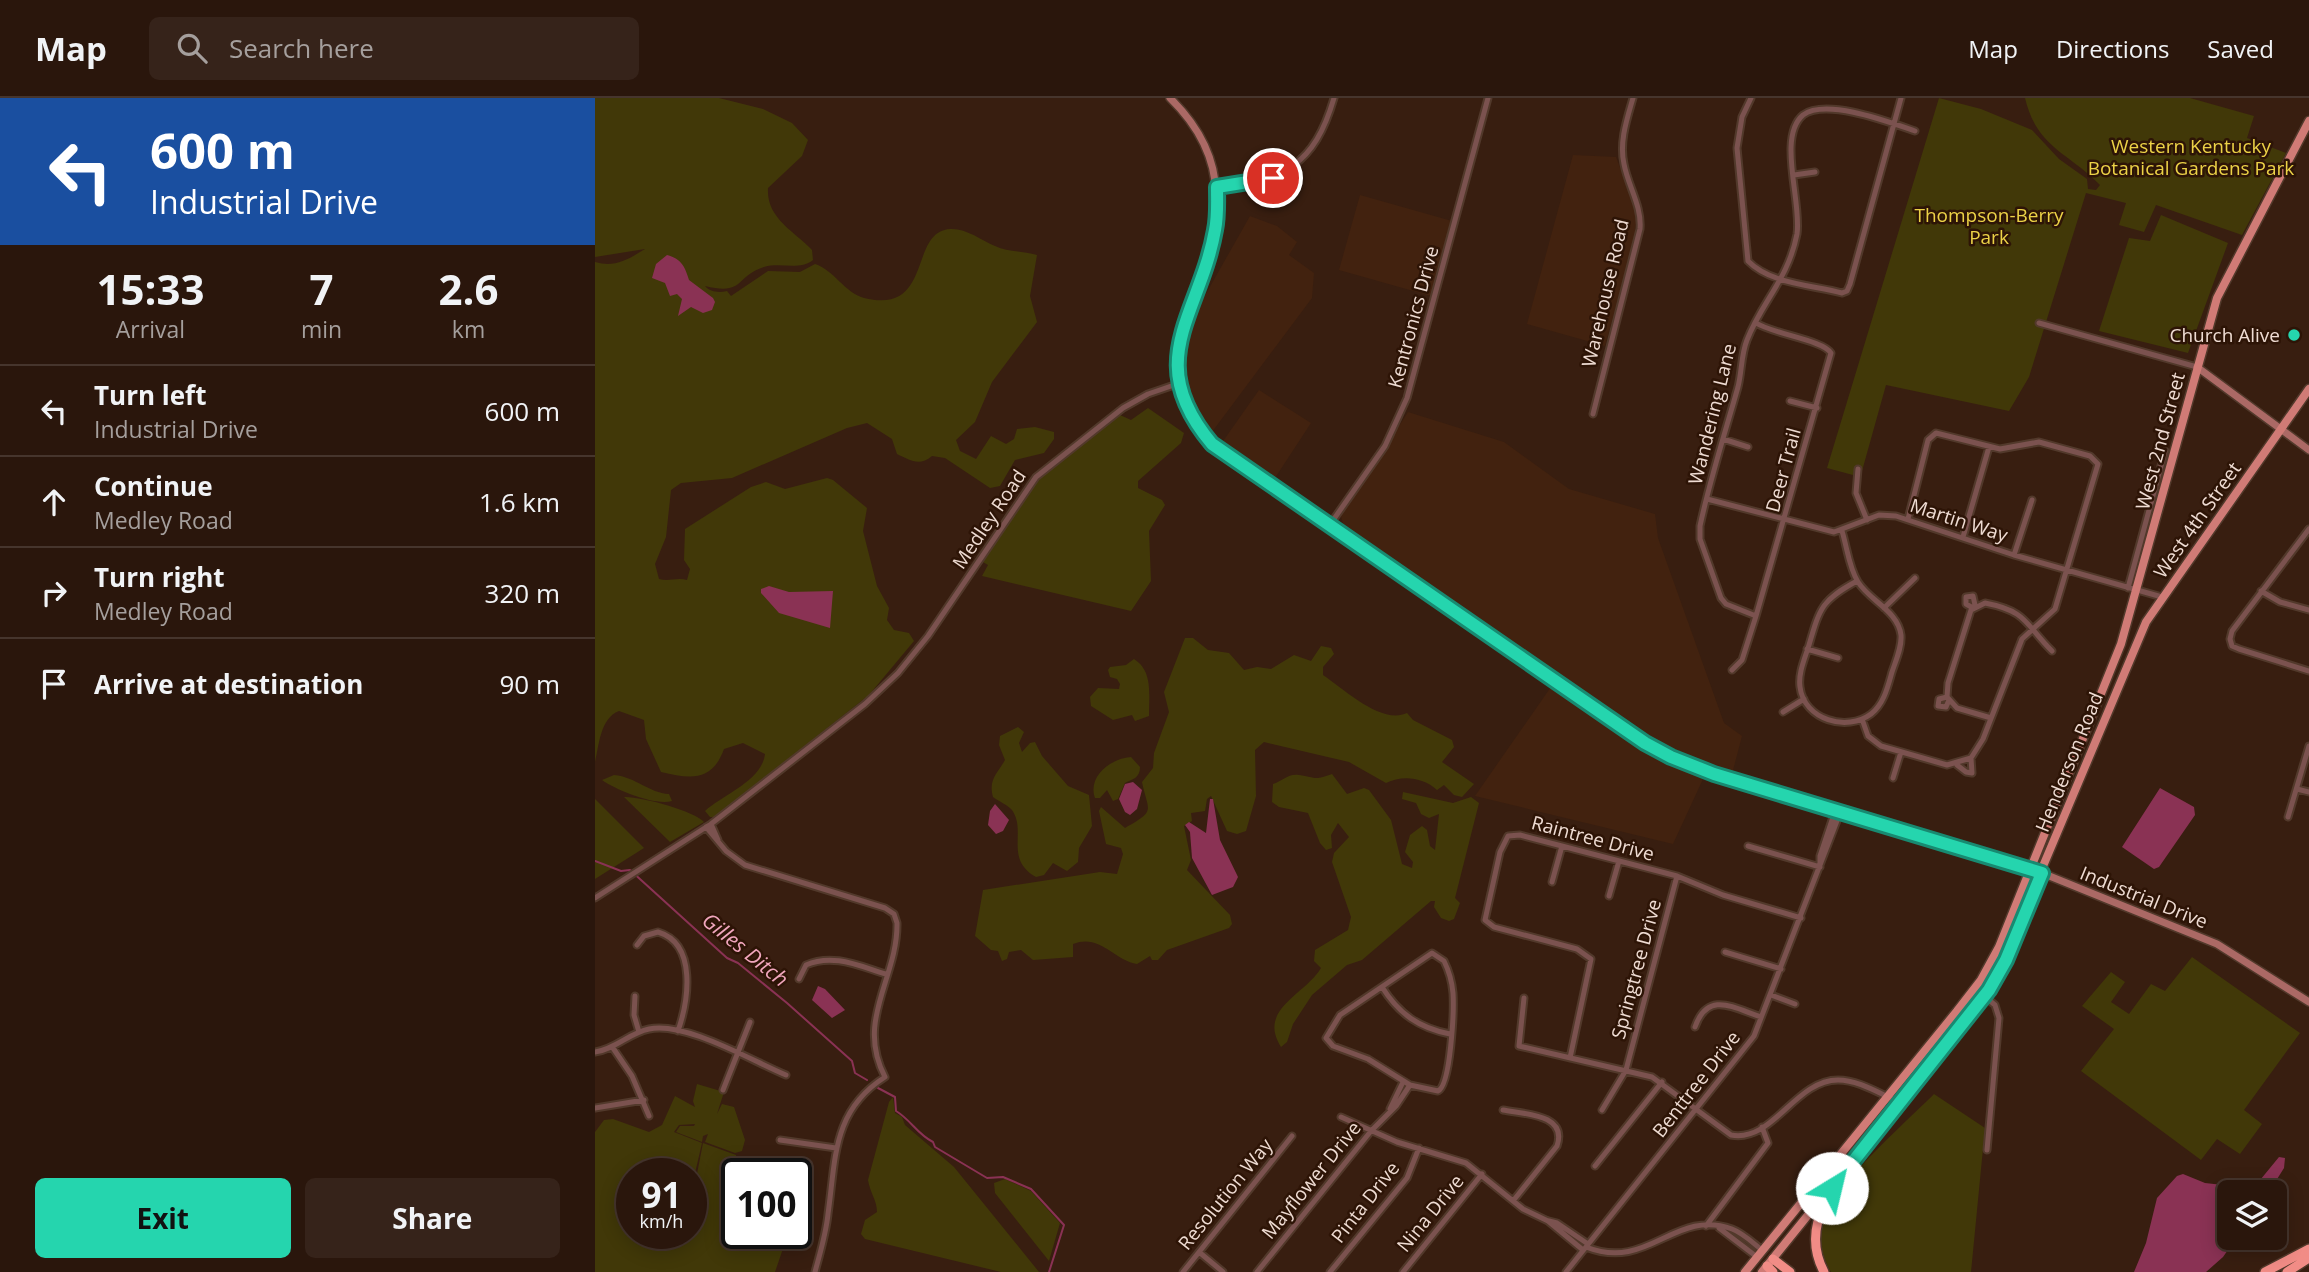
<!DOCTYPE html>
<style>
:root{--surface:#2a160c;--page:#36231a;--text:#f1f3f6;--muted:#a59f9d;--line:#46352d;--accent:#25d5ae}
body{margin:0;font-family:"Open Sans",sans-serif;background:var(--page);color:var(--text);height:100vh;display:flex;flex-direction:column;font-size:26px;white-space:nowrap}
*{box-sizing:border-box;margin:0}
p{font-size:23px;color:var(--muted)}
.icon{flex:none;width:38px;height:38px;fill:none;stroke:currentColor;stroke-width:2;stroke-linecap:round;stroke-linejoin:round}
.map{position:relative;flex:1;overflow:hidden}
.panel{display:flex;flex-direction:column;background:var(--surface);width:595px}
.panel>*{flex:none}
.banner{background:#1a4fa0;color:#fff;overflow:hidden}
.fabs{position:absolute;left:1622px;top:1082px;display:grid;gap:14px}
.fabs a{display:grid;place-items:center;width:70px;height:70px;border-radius:10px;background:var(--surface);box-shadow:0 4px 18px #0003,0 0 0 2px var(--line);font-size:35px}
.speed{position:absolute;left:21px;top:1060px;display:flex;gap:14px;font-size:35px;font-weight:700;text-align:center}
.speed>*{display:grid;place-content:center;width:91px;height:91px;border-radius:50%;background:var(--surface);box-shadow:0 4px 18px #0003,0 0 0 2px var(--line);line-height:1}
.speed small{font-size:18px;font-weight:400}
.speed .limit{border:4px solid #111;border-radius:10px;background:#fff;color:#111}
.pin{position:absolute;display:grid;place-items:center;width:60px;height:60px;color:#fff;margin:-30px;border:4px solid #fff;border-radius:50%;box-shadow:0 2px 7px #0007}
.me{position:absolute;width:77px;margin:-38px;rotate:36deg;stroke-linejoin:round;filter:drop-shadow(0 0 5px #0008)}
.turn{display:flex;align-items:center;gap:24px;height:147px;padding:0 35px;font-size:32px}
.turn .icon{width:91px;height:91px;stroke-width:2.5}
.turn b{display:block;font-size:49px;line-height:60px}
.eta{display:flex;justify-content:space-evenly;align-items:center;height:119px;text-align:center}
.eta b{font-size:42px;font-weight:700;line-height:49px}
.action{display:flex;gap:14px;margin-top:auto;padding:14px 35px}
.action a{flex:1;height:80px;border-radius:10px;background:var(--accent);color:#111;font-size:28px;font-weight:700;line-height:80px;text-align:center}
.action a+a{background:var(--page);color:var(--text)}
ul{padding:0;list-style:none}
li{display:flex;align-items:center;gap:21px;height:91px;padding:0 35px;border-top:2px solid var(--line)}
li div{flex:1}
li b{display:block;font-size:26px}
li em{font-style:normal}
header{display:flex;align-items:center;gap:42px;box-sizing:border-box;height:98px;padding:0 35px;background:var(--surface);border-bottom:2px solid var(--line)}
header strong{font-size:33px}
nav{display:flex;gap:38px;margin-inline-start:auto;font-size:24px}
.search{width:490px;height:63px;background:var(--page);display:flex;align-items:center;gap:18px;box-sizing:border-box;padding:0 24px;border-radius:10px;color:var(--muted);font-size:26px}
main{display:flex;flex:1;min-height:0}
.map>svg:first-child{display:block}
.built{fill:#42220f}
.green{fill:#413808;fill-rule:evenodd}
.water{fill:#8a3254}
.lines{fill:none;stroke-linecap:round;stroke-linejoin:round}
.stream{stroke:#8a3254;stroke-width:2}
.street-casing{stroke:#52392b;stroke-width:9}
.secondary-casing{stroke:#52392b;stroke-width:10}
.primary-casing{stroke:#52392b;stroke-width:11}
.highway-casing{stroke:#52392b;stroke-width:12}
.street{stroke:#7b524f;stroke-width:5}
.secondary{stroke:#ab6965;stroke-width:7}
.primary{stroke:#d07b76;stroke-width:8}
.highway{stroke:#f18c86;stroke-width:9}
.route-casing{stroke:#188a71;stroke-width:18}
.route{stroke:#25d5ae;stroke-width:12}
.poi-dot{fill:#25d5ae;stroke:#2d1406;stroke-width:2.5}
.labels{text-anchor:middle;stroke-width:5;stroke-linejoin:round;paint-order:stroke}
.park-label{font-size:19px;fill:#ecd247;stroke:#2d1406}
.street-label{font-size:19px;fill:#efdcd3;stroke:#2d1406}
.poi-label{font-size:19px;fill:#efdcd3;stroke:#2d1406;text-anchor:end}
.water-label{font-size:21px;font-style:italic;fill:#f1a6bd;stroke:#2d1406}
</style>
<header>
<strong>Map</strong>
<div class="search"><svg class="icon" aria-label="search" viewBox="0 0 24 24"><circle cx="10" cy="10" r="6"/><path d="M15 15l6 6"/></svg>Search here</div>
<nav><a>Map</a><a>Directions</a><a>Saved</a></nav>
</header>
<main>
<section class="panel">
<div class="banner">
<div class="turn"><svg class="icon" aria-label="left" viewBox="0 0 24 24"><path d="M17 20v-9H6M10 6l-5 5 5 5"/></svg><div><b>600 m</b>Industrial Drive</div></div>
</div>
<div class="eta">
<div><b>15:33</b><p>Arrival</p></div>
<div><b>7</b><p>min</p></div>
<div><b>2.6</b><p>km</p></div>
</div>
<ul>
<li><svg class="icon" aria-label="left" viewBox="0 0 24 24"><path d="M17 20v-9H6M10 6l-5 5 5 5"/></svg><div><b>Turn left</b><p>Industrial Drive</p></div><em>600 m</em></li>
<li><svg class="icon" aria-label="ahead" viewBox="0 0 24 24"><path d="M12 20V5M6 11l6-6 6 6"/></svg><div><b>Continue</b><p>Medley Road</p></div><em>1.6 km</em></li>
<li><svg class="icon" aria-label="right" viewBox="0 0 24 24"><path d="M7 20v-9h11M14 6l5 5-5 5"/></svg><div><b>Turn right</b><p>Medley Road</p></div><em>320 m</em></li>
<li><svg class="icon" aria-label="arrive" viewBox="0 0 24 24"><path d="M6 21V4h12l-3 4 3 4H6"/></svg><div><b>Arrive at destination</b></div><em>90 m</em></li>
</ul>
<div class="action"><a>Exit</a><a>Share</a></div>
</section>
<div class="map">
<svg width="1714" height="1174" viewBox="0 0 1714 1174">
<rect width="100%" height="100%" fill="#381e10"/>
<path class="built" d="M978,57L1021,59L1042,114L1039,143L1010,248L932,226Z
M765,97L857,123L836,198L744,172Z
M655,118L682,128L702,144L694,157L719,175L717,200L617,334L608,324L590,285L591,245L608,201Z
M664,292L716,325L678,383L626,346Z
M813,314L909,344L974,391L1060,416L1063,440L1129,625L1147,638L1137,676L1063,646L749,430L746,418Z
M958,586L1054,652L1108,681L1078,746L880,698Z"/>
<path class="green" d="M0,0H124L168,11L197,25L213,42L207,58L173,90C171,120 199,133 217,152L218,162C204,173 186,164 169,169C140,178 150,198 110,188C115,194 124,195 132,193L136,198L173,173L205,174L220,166C239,172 250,195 269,200C339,217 313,134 355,131C371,130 386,142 400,148C413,154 428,153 442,157L435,198L442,224L397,284L380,324L361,342L365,353L381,361L396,338L411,346L419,341L422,331L440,329L459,334V341L449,355L420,362L405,388L395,390L350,360L337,358C324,369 315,362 302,356L297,341L272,325L252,330L137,380L86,385L76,392L71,439L60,466L64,481C74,484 82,479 92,482L95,471L89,462L90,431L156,389L171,384L190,391L232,380L238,382L272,410L268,433L282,488L294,510L292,522L299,532L314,535L319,543L274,597L120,719H115L110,713C127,697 167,683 170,656L148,645L129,651C117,684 96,681 66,674L51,641L49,622L24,613C5,620 4,648 0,664V164C20,170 34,161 50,151L0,159Z
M1344,0L1386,11L1437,32L1464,61L1492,81L1493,91L1501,92L1505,87C1473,54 1442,50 1430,0H1595L1659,18L1652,40L1691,55L1647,137L1561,107L1549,134L1524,127L1531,105L1491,95L1434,279L1414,313L1291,287L1267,373L1260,371L1258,377L1232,370Z
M1566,117L1633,145L1593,255L1504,233L1534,140L1555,143Z
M553,310L589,335L586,345L543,383V390L567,402L570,407L554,433L556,483L536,513L387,478L393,467L388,464L440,384L525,317L536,322Z
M590,540H598L613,552L634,555L649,572L662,569L676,571L699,557L716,563L726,548L736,550L739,556L728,569V577C750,592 787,627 812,615L818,622L857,642L859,649L847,664L879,686L867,699L859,697L849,687L842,692C828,679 807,677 791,685L754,664L669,644L660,652L661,698L651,733L642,736L632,733L616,698L612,701L610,713L596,715L597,723L589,728L596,762L592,772L635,817L637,826L634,830L572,852L563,862H557L555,858L542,866C519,862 504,835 478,846V859L438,862L426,852L414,854L412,861L407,863L403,853L396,852L380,838L388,792L505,774L522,776L528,756L526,750L511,746L504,713L506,709L530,730C562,712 553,714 547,684L558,670L559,655L574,614L569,594Z
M539,561C558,573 554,596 554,618L540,623L537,617L518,622L496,608L495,599L503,590L524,591L525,586L522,581L515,579L513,572L515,569L531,567Z
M423,629L429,634L424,645L427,654L435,645L440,644L447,658L473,688L494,697L497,728L484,750L483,764L472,773L458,765L449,777L441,779C409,761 432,733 417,712C413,707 403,703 398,699C393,681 403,675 410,662L404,647L405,638Z
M536,659L545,669C545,680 538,681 530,685L523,701L518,703L512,692L505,700H500C492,678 517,660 536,659Z
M737,676L752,696L769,690L774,692L796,722L807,766L817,770L818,764L810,754L815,737L827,728L832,732L835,748L840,752L844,716L834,720L826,716L821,705L807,701L808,694L858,705L876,699L884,705L860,800L865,805L859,821L854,823L846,820L839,809L840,803H836L767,862L752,867L717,897L698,926L692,944L686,949C662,911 710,897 726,870L719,863L720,852L753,832L756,819L737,764L739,755L754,739L743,725L736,737L737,750L731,752L725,745L713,715L684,709L677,704L678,686C687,683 694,675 704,677C720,679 719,683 737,676Z
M19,677C41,679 54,695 74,696L77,703C60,708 21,692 7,682Z
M29,699C44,698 100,713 109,724L75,744Z
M0,701L49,750L0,781Z
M1597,859L1705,935L1649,1012L1667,1026L1645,1056L1622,1041L1606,1062L1486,973L1519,931L1487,908L1516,874L1530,884L1516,904L1534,916L1556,886L1570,893Z
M102,986L129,994L122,1016L127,1006L139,1009L150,1042L147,1053L140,1055L110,1044L113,1036L108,1038L107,1044L81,1034L85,1028H99L100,1026L84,1027L79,1034L107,1045L97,1088L116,1095L101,1090L100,1086L108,1045L141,1057L142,1063L172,1073L206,1077L208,1078L202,1101L201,1076H142V1136H193L180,1174H0V1034L9,1022L18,1021L54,1034L67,1027L80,998L100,1009L98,1003ZM37,1076H96V1136H37Z
M1339,996L1390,1030L1376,1174H1236C1226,1157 1222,1136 1230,1117C1244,1083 1312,1023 1339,996Z
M298,999L300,1015L307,1019L310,1027L359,1069L444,1174H406L270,1141L266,1136L270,1122L282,1114C282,1102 275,1095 273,1082L294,1004Z
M410,1081L436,1093L465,1125L454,1163L400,1095L399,1085Z"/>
<path class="water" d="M72,157C87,161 90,169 94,182L118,200L120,204L117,212L108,215L96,209L83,218L87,201L82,196L75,198L70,185L57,180L61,166Z
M174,488L194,494L238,493L235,530L184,515L166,495V491Z
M538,684L547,692L542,711L535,717L530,714L524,701L530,686Z
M1565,690L1599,709L1600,717L1564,769L1559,771L1527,749Z
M615,701H618L625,742L643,779L638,789L617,797L597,760L595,734L590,727L594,724L611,735Z
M400,706L414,722L408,733L401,736L393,727L395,713Z
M223,888L230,891L250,912L237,920L217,902Z
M1684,1059L1690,1060L1689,1070L1674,1094H1634V1139H1642L1628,1159L1611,1174H1539L1551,1145L1562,1100L1582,1078L1588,1076L1610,1085L1655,1090L1661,1087Z"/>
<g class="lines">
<path class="stream" d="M0,763L26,773L35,772L132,860L143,865L192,905L257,963L260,975L272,982
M283,990L300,999L301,1013C316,1022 322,1036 338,1044L340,1049L392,1080L408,1079L436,1091L469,1127L454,1174"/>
<defs>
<path id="street" d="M1156,0L1147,19L1142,50L1153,163C1175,186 1218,187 1247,195L1252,193L1255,186L1306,0
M1199,77L1220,74
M622,89C689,82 719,68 739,0
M1444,225L1602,269
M1195,303L1222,310
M998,316L1045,131C1047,108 1033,88 1029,66C1024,44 1032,21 1038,0
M1128,341L1153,349
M1263,371L1261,395L1272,422
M1112,401L1239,434L1284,417L1301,418L1419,457L1567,499
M734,428L790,348L812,300L893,0
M1714,431L1637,533L1635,541L1637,548L1644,551L1714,573
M1247,433C1252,449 1254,470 1263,484C1275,503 1303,513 1306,537C1307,549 1301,562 1297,574C1293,588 1289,606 1276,616C1252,634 1209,622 1205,589C1203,575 1210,560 1214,547C1225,509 1227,502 1262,483
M1368,439L1394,349
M1419,457L1437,402
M1533,490L1570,353
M1666,493L1685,504L1714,512
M1289,510L1320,480
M1378,510L1371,506V499L1378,498L1380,507
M1161,518L1131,506L1126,500L1105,441V428C1115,381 1130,335 1143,289C1147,273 1146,257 1152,242C1167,203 1193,182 1202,136C1207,104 1182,39 1208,17C1231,0 1294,24 1320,33
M1212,551L1243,560
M1137,572L1147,562L1161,518L1236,255C1228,242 1178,236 1161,225
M1352,599L1344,601L1343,608L1351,609L1354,602
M1188,614L1209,601
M1396,620L1362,610L1352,599L1353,585L1376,512L1390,505C1432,513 1430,526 1457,553
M1267,621L1273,638L1286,648L1352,667L1376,660L1388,641L1427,541L1460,511L1503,366L1495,358L1444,344L1405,351L1341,335L1333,342L1313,421
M1362,667L1371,674L1377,675L1376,660
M1298,680L1306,654
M1702,691L1714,694
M1693,719L1714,648
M116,726L123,742
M111,729L131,753L150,767L290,810L299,816L302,825C303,880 260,922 290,979C237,1013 241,1060 233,1116C231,1136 225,1155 220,1174
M1153,748L1225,769
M1225,767V758L1240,713
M957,784L967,748
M1014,798L1024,763
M0,800L116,726L270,606L303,575L333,538L441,379L528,310L553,296L585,285
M42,847L49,838L63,834C103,846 93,904 83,933
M1130,854L1186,871
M837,855L849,863C854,873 857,884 858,895C859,911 856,987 843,993L815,987L773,961L738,948L731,940L745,917Z
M204,881L211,867C238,855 264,868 291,876
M787,889C804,916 824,930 855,936
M1176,897L1200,906
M1388,897L1400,907L1404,920L1392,1052
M40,898L39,917L44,934
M929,900L924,948L1057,979L1136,1037C1178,1045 1200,982 1243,982C1264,982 1285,996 1304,1004
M1100,929C1113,892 1139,910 1166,919
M18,950L37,978L54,1018
M0,954C21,951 34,935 54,931C90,923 157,963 191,977
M975,960L996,861L982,851L899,829L890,822L905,754L913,738L925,737L1082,778L1128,797L1206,820
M128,992L155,924
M0,1010L49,1002
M795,1011L808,984
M908,1012C929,1016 973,1016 962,1048L918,1103
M1007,1012L1031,972L1082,778
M746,1019L802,1044L871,1065L928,1111L953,1123L988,1152
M185,1042L241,1050
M1000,1068L1067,984
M954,1123L962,1125L993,1146
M1111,1128L1173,1045L1167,1029
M1124,1130L1162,1159
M991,1149C1054,1174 1079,1110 1137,1131C1148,1135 1158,1145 1167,1152
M604,1154L628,1174
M588,1174L697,1038
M662,1174L776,1033L801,1008L815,987
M735,1174L812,1080L824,1050
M808,1174L887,1076
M971,1174L1159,938L1245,715"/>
<path id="secondary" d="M575,0C707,129 500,244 627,355L1050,644L1076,659L1119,676L1447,775L1622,846L1714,904
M1602,269L1714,352"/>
<path id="primary" d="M1242,1081L1400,882L1551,524L1714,291
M1150,1174L1362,913L1386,882L1404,849L1526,546L1622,200L1714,23
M1167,1174L1234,1091"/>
<path id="highway" d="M1178,1161L1195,1174
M1172,1168L1178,1174
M1229,1174C1210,1138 1226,1109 1245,1077
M1670,1174L1714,1151
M1692,1174L1714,1160"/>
</defs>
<use href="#street" class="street-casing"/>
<use href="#secondary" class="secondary-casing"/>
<use href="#primary" class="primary-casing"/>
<use href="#highway" class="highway-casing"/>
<use href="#street" class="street"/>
<use href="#secondary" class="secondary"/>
<use href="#primary" class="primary"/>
<use href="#highway" class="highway"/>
</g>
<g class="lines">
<defs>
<path id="route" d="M678,80L622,89C622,104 623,118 620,132C605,217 546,262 617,346L1050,645L1076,659L1119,676L1447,775L1411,862L1394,892L1237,1090"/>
</defs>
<use href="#route" class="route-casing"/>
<use href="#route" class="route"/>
</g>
<circle class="poi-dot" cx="1699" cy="237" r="7"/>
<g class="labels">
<g class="park-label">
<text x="1596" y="55">Western Kentucky<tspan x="1596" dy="22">Botanical Gardens Park</tspan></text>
<text x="1394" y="124">Thompson-Berry<tspan x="1394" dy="22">Park</tspan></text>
</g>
<g class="street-label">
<text transform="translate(1010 195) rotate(-77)" y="7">Warehouse Road</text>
<text transform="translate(818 219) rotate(-75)" y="7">Kentronics Drive</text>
<text transform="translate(1117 316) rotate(-76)" y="7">Wandering Lane</text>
<text transform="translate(1565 343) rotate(-75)" y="7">West 2nd Street</text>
<text transform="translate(1188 372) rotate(-75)" y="7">Deer Trail</text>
<text transform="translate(394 421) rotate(-56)" y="7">Medley Road</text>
<text transform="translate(1364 422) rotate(18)" y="7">Martin Way</text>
<text transform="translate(1602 422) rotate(-55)" y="7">West 4th Street</text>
<text transform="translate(1474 664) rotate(-68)" y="7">Henderson Road</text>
<text transform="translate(998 740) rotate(15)" y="7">Raintree Drive</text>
<text transform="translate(1549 799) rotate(22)" y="7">Industrial Drive</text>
<text transform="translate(1041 871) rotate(-75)" y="7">Springtree Drive</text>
<text transform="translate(1101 986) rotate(-52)" y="7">Benttree Drive</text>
<text transform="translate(716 1082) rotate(-51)" y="7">Mayflower Drive</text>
<text transform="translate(630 1096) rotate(-51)" y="7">Resolution Way</text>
<text transform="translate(770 1104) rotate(-52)" y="7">Pinta Drive</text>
<text transform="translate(835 1115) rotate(-51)" y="7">Nina Drive</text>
</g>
<g class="poi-label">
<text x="1685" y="244">Church Alive</text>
</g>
<g class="water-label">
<text transform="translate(150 852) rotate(39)" y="7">Gilles Ditch</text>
</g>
</g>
</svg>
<div class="fabs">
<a><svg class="icon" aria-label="layers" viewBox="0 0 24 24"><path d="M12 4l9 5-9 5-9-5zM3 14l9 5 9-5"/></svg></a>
</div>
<div class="speed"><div>91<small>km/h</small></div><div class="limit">100</div></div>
<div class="pin" style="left:678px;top:80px;background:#d93025"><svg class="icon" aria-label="arrive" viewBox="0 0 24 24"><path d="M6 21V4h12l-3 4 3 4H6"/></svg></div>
<svg class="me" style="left:1237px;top:1090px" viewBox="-20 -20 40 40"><circle r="19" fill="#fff"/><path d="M0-13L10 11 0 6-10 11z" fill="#25d5ae"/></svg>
</div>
</main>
